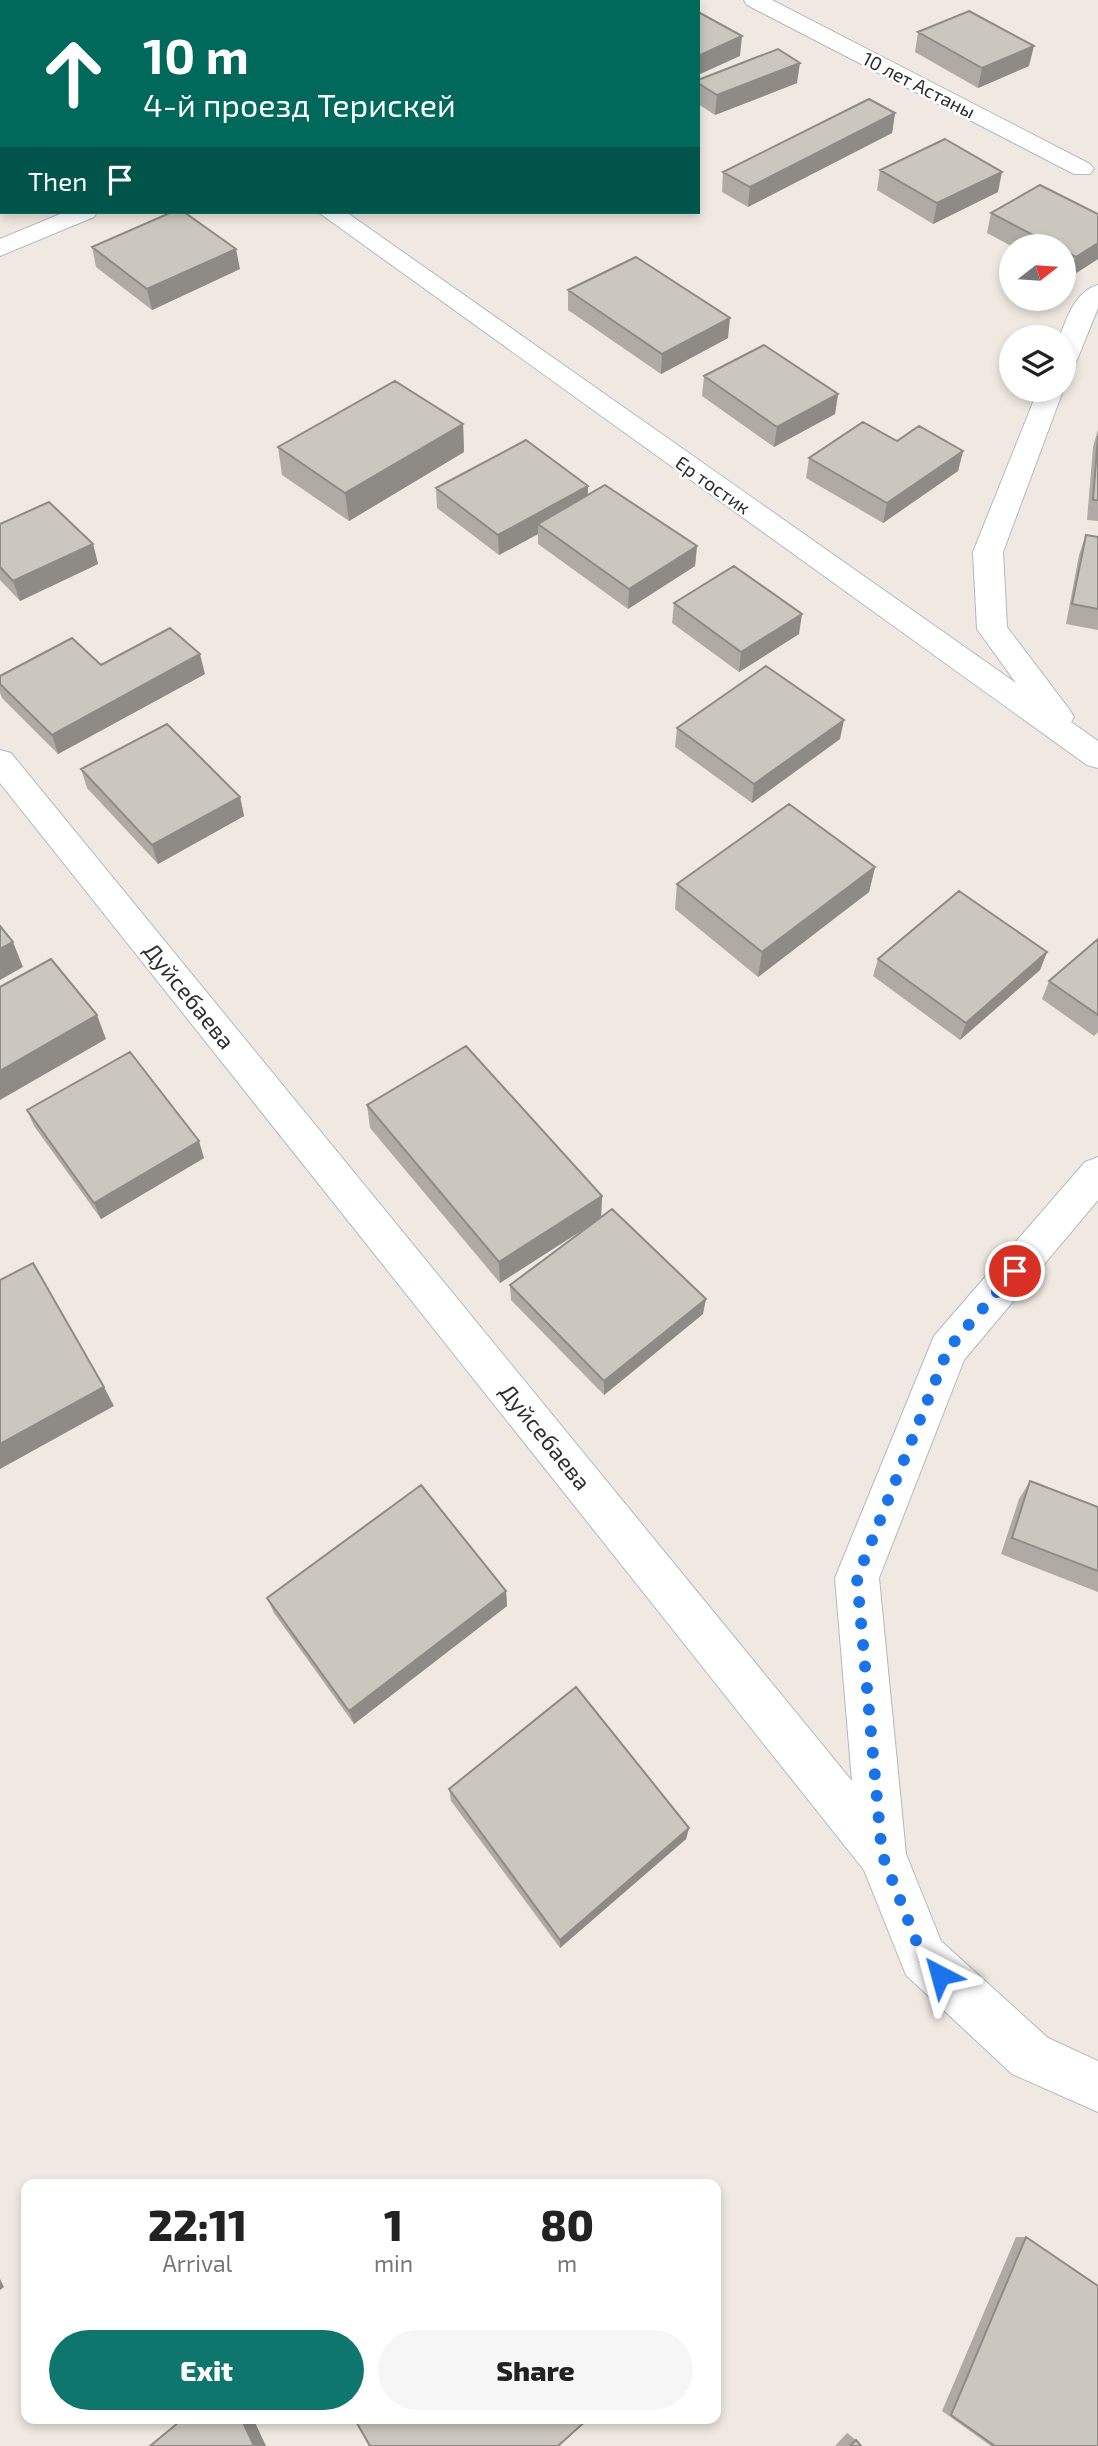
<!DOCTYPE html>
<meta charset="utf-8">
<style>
:root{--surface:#fff;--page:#f6f6f6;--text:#222;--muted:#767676;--accent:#0f766e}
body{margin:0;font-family:"Exo 2",sans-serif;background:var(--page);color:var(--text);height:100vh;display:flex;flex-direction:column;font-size:26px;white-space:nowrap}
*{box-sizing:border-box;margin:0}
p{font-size:23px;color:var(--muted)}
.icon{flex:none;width:38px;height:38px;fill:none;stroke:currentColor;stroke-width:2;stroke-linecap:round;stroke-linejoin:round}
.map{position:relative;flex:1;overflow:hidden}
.sheet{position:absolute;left:21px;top:2179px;width:700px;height:245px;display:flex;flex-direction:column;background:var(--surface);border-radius:14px;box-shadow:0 4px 10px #0003}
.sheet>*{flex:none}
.banner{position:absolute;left:0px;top:0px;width:700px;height:214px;box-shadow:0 4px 10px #0003;background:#00695c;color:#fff;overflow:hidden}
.needle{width:46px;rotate:73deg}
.controls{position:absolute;left:999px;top:234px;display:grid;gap:14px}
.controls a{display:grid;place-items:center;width:77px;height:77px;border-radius:50%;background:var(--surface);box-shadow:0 4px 10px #0003;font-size:35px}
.pin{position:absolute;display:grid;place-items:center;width:60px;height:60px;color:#fff;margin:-30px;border:4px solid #fff;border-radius:50%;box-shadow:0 2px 7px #0007}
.me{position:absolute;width:77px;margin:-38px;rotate:321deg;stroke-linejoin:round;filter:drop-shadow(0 0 5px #0008)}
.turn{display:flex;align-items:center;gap:24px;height:147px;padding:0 28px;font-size:32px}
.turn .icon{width:91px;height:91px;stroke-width:2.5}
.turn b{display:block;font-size:49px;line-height:60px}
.then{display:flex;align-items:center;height:66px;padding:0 28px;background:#0003;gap:14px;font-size:26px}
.eta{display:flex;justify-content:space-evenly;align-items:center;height:119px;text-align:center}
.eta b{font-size:42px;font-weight:800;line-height:49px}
.primary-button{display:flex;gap:14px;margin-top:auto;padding:14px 28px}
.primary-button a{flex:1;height:80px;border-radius:42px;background:var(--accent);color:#fff;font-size:28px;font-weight:800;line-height:80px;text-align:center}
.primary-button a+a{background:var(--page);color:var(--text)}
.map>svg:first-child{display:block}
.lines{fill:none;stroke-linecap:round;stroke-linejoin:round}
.minor-casing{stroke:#b4b7c1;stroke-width:2}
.minor{fill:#fff;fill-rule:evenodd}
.wall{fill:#afaba4}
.shaded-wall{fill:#8e8b86}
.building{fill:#cbc7bf;stroke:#8e8b86;stroke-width:2}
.route{stroke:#1a73e8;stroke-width:12;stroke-dasharray:0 21.6}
.labels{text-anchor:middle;stroke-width:5;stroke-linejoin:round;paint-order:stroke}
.far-street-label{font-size:19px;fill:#2e2e2e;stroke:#fff}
.street-label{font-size:23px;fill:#2e2e2e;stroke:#fff}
</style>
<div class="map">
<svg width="1098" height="2446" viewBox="0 0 1098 2446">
<rect width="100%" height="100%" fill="#efe9e1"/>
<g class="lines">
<defs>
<path id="minor" d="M19,0H41L43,2H20Z
M744,0H772L1090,164L1094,169L1090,174H1074L747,5Z
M65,212H97L94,217L0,256V239Z
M318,212H346L1016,683L977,629L973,552L1038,390L1064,388L1003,552L1007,627L1069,709L1074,717L1071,722L1098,741V768L1087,765Z
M1098,285V308L1077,360L1073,366L1064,368V338H1059C1067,318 1075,291 1098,285Z
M0,750L11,753L852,1781L835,1578L934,1336L1085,1162L1098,1157V1200L964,1360L879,1578L906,1854L941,1941L1048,2038L1098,2061V2112L1012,2074L906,1975L864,1870L0,783Z"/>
</defs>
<use href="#minor" class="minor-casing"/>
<use href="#minor" class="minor"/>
</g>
<path class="wall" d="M108,0H120V2H108Z
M918,32L1029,66L978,88L915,52Z
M0,57L2,58V157L0,155Z
M698,80L797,83L715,115L698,104Z
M895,113L892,133L748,207L722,192L723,172Z
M880,170L998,192L933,224L877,190Z
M991,213L1098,214V259L1070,277L1064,274V247H1013L987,233Z
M92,247L240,269L152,310L96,267Z
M568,290L728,338L661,374L568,310Z
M704,376L838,394L835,414L774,447L702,396Z
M463,424L464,452L349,521L282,475L278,447Z
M1098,429V521L1087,520L1093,447Z
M897,441L963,451L958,471L883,523L806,478L809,458Z
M588,486V495L697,546L695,566L628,609L538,544V534L499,555L437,508L436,488Z
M0,524L93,544L98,564L20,601L0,580Z
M1086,535L1098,537V630L1066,624L1079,555Z
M674,603L799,634L739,672L672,623Z
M101,665L205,674L58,754L2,698L0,693V676Z
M677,728L840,739L752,803L675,747Z
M81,769L240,797L244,816L158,864L87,788Z
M875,867L869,892L758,977L675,909L677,884Z
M1098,939V1032L1094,1036L1042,999L1049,981Z
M1047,952L1040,970L960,1040L873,976L878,959Z
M367,1105L602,1196L601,1217L703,1314L604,1395L511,1300L510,1285L592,1224L500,1283L370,1128Z
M27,1110L204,1158L101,1219L34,1126Z
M1030,1481L1098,1507V1592L1001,1554L1019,1499Z
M506,1591L507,1606L354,1724L274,1613L267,1598Z
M449,1789L689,1828L686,1839L560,1948L451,1801Z
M1016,2237H1026L1098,2446H991L942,2411Z
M847,2433L856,2440L861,2446H835Z"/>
<path class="shaded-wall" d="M120,0H170L165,2H120Z
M742,36L740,56L698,75V56Z
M1034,46L1029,66L978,88L982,68Z
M800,63L797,83L715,115L717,95Z
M2,101V123H0V102Z
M895,113L892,133L748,207L750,187Z
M1002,172L998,192L933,224L937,203Z
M1098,243V259L1070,277L1076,257Z
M236,249L240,269L152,310L147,289Z
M730,318L728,338L661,374L662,354Z
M838,394L835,414L774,447L777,427Z
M463,424L464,452L349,521L345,493Z
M963,451L958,471L883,523L887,503Z
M588,486L587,506L538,524V534L499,555L498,535Z
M93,544L98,564L20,601L13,581Z
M697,546L695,566L628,609L629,589Z
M802,614L799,634L739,672L741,652Z
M200,654L205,674L58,754L52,735Z
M844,720L840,739L752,803L754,784Z
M240,797L244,816L158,864L152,845Z
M875,867L869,892L758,977L762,952Z
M13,942L23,967L0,980V949Z
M1047,952L1040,970L960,1040L966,1023Z
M97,1015L106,1039L0,1100V1071Z
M199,1141L204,1158L101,1219L94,1203Z
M602,1196L601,1218L500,1283L499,1262Z
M706,1299L703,1314L604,1395V1381Z
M104,1387L114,1406L0,1469V1444Z
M506,1591L507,1606L354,1724L349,1711Z
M689,1828L686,1839L560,1948V1940Z
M0,2279L4,2287L0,2290Z
M241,2418H253L266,2446H254Z"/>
<path class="building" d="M151,0H179L182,2H147Z
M682,0H689L692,2H678Z
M969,11L1034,46L982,68L918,32Z
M700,13L742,36L698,56V14Z
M778,49L800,63L717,95L698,83V80Z
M0,57L2,58V101L0,102Z
M869,99L895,113L750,187L723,172Z
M0,119H2V141L0,139Z
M945,139L1002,172L937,203L880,170Z
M1040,185L1098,214V243L1076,257L1064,251V247H1056L991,213Z
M172,212H184L236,249L147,289L92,247Z
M636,257L730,318L662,354L568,290Z
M764,345L838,394L777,427L704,376Z
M395,381L463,424L345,493L278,447Z
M863,422L897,441L919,426L963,451L887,503L809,458Z
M1098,436V500H1093Z
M526,440L588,486L498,535L436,488Z
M605,485L697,546L629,589L538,524Z
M49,502L93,544L13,581L0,567V524Z
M1086,535L1098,537V609L1072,604Z
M734,566L802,614L741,652L674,603Z
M170,628L200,654L52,735L0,684V676L72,638L101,665Z
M766,666L844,720L754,784L677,728Z
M167,724L240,797L152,845L81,769Z
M789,804L875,867L762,952L677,884Z
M959,891L1047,952L966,1023L878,959Z
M0,926L13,942L0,949Z
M1098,939V1015L1049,981Z
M51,959L97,1015L0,1071V987Z
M466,1046L602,1196L499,1262L367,1105Z
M130,1052L199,1141L94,1203L27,1110Z
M612,1209L706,1299L604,1381L510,1285Z
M33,1263L104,1387L0,1444V1280Z
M1030,1481L1098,1507V1571L1012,1538Z
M421,1485L506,1591L349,1711L267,1598Z
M576,1687L689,1828L560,1940L449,1789Z
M1026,2237L1098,2286V2446H995L951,2415Z
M184,2418H241L254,2446H150Z
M354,2418H589L558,2446H370Z
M856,2440L861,2446H850Z"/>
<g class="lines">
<path class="route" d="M940,1975L923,1958L882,1854L857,1578L948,1349L1015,1271"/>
</g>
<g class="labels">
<g class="far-street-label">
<text transform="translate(919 85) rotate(27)" y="7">10 лет Астаны</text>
<text transform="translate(713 485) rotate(35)" y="7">Ер тостик</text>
</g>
<g class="street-label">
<text transform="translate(189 996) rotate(51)" y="8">Дуйсебаева</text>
<text transform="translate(545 1437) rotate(51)" y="8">Дуйсебаева</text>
</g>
</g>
</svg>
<div class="controls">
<a><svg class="needle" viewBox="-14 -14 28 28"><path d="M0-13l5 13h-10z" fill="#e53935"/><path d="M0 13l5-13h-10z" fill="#767676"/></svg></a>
<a><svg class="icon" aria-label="layers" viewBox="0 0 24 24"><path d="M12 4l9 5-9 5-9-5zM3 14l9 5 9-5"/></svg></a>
</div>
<div class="pin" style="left:1015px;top:1271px;background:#d93025"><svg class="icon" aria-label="arrive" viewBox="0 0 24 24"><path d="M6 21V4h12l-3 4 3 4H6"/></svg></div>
<svg class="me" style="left:940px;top:1975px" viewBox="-20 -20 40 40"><path d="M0-17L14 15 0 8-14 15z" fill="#1a73e8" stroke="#fff" stroke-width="4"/></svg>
<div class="banner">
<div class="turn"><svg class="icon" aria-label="ahead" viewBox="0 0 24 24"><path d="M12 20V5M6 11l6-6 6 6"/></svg><div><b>10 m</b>4-й проезд Терискей</div></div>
<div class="then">Then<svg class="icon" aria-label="arrive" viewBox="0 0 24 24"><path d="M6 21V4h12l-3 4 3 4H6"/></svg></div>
</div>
<section class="sheet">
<div class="eta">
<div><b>22:11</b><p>Arrival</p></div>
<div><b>1</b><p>min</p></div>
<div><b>80</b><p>m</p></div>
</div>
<div class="primary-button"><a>Exit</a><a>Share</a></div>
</section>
</div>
